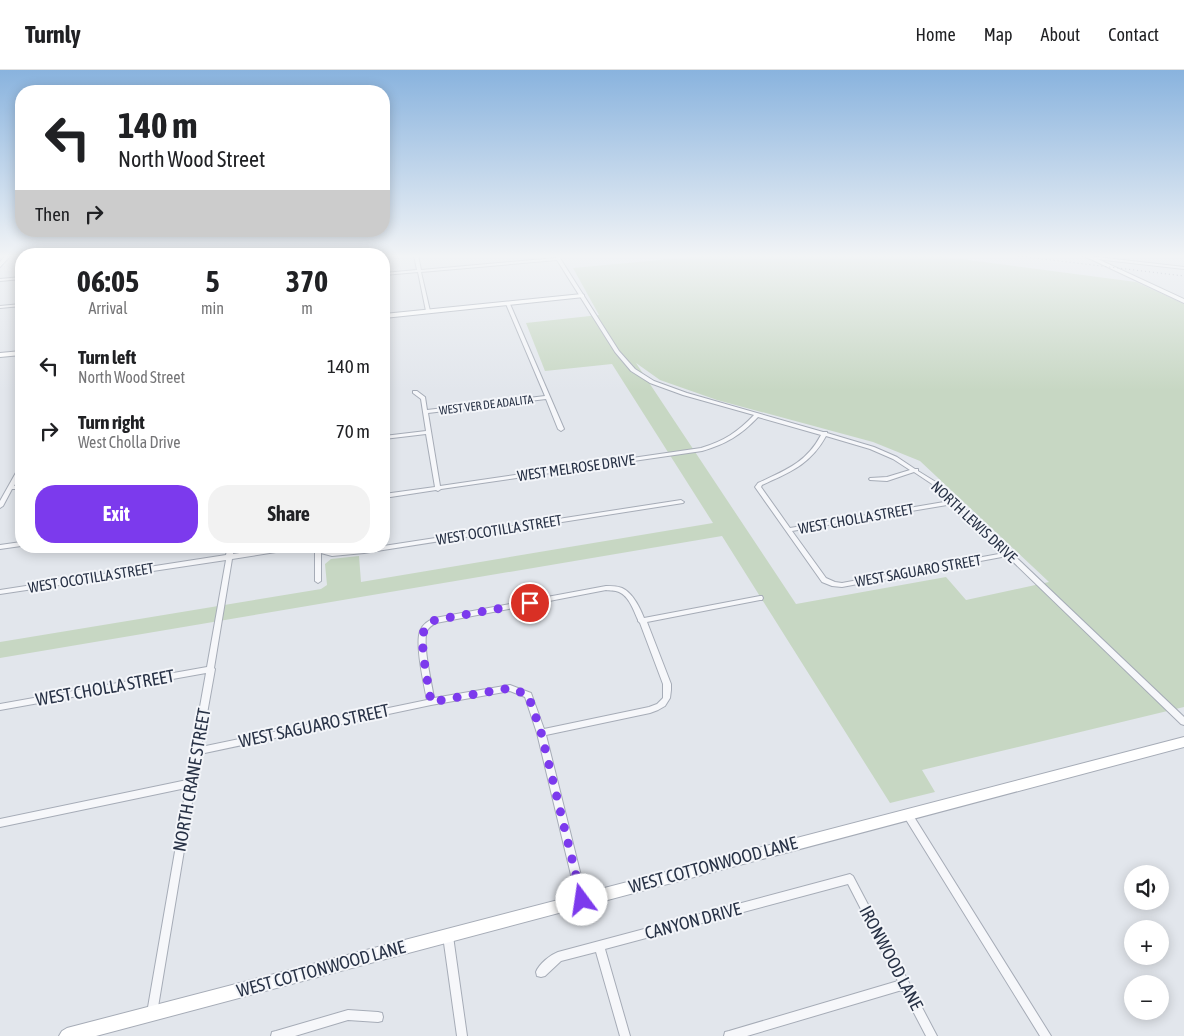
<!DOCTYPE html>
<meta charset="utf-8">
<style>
:root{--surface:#fff;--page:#f2f2f2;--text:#202124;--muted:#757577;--line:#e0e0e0;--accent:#7c3aed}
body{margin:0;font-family:"Asap Condensed",sans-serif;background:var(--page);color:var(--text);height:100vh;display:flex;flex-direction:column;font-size:19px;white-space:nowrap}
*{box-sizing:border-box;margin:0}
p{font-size:16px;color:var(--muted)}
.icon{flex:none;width:28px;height:28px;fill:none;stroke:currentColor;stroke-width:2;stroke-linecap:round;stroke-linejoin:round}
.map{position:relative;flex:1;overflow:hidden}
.details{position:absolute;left:15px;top:178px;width:375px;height:305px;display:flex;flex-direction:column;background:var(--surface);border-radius:20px;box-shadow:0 2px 12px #0003}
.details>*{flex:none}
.hud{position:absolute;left:15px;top:15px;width:375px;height:152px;border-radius:20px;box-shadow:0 2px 12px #0003;background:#fff;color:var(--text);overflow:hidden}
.buttons{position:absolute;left:1124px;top:795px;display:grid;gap:10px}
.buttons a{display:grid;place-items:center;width:45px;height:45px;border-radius:50%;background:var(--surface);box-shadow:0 2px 12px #0003;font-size:25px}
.pin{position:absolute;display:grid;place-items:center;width:42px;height:42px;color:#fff;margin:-21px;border:2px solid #fff;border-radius:50%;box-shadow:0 1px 5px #0007}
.me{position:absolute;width:55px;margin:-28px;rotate:346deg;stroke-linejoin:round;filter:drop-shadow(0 0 4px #0008)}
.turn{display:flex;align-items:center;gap:18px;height:105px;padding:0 20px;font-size:22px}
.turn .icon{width:65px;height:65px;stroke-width:2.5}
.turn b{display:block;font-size:35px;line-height:42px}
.then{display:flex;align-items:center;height:48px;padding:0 20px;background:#0003;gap:10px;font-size:19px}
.eta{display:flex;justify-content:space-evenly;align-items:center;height:85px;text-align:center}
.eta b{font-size:30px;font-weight:700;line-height:35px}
.primary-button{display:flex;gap:10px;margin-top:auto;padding:10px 20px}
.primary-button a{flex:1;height:58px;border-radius:20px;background:var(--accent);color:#fff;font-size:20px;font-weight:700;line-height:58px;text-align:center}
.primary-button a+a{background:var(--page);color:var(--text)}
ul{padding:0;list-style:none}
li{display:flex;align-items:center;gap:15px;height:65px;padding:0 20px}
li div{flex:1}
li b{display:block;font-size:19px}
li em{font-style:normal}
header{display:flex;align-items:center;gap:30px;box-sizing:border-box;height:70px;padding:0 25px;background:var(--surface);border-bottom:1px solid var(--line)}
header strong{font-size:24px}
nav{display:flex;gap:28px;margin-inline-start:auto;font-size:18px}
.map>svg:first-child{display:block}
.green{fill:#c7d7c3;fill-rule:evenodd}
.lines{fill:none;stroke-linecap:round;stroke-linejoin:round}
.street-casing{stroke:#a6acb7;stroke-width:2}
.secondary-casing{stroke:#a6acb7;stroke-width:2}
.primary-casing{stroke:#a0a9b9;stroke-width:2}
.street{fill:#f6f7fa;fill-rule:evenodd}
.secondary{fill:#fff;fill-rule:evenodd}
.primary{fill:#fff;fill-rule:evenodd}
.rail{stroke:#7a8498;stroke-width:1;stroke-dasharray:1 3;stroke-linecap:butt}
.route{stroke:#7c3aed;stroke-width:9;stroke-dasharray:0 16.2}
.labels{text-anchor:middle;stroke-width:4;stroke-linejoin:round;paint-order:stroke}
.far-street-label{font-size:12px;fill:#283246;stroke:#f3f5f9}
.street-label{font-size:15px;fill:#283246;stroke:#f3f5f9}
.near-street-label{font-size:18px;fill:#283246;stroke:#f3f5f9}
</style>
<header>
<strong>Turnly</strong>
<nav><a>Home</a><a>Map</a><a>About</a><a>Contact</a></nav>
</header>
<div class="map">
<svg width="1184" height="966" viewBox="0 0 1184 966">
<rect width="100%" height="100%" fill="#e2e6ec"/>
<path class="green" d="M713,185H931L1136,212L1184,234V637L922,700L935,722L890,733L722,466L0,588V572L321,519L327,515L325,494L331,489L359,486L361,512L713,453L612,294L545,301L526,253L599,245L573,198ZM636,293L660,310L717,330L873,372L920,391L1049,512L966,530L946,507L796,534Z"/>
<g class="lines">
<defs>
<path id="street" d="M414,185H418L421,200L556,188L555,185H558L619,281L635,299L654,311L687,323L823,362H827V363L874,377L897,387L915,399H918V401L939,414L1184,647V655L1181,654L1007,486L842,517L832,516L822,512L755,417L758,413C786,400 806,393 821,365L758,347C741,365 726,374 702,381L441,419L438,421L436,420L384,428V424L435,417L426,364L384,369V366L426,361L421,329L413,323V321H417L425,327L427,340L545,326L506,234L508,233L510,234L564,359L561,361L558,359L546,329L428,343L440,416L701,378C724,371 738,362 754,345L683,325L650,313L631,301L615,282L557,190L421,202L430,241L428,242L426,241L418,202L384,205V203L417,200ZM826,366L870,379L893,389L910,400L887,407L870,408L869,409L870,410L887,411L914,402L935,416L950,431L790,458L761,417L762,415C790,402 810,395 826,366ZM953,434L1004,483L842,513L835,512L826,508L792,461Z
M1088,186L1184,197V199L1087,188L1086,187Z
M21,207V209L0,211V209Z
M21,234V236L0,238V236Z
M21,397V403L14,416L21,415V419H12L3,436L0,438V431L18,399Z
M681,430L684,432L683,433L364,483L332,486L321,483V511L318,513L315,511V476H322L324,480L332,482L364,479Z
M21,472V476L0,479V475Z
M228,476H234L233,484L286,476H304L301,478L232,489L214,598L215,599L201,677L427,630C424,614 415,575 420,561C423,554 429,550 435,548L606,516C611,516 617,516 622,518C633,523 640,538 644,548L760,526H762L763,528L762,530H760L647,552L671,614V620L670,628L665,636L658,640L650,643L546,665L587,830L585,833L582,835L579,833L577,830L537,663L525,627L510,621L431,635L200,684L157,943L156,947L152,948L148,947L147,943L186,718L0,757V749L187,710L206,603L0,640V634L207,597L226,490L0,524V520L226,485ZM606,520C610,521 615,520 619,522C629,526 634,541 638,550V551L640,553L663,614V628L657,634L649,637L544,659L531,623L510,615L434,628C432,614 422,574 427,561C429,557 432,555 436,553Z
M908,741L911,742L1051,966H1040L905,748L904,745L905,742Z
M850,804L853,806L937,966H926L902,920L747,966H724L725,962L729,961L898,911L848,814L605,879L630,966H620L596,882L561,891L545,906L541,907L537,906L536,902C539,894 550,885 558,882Z
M448,861L452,862L453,866L467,966H457L443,866L444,862Z
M348,940L378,942L382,943L383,947L382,951L378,952L348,950L295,966H271L272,962L276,961Z"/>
<path id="secondary" d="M1082,185H1089L1184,229V233Z
M582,224L584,225V227L384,248V244Z
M21,281V285L0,287V283Z
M1184,667V677L96,966H59L62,961L67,958Z"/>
<path id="primary" d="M6,185H11L0,197V192Z"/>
</defs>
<use href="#street" class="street-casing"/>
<use href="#secondary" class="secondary-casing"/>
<use href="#primary" class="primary-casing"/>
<use href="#street" class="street"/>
<use href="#secondary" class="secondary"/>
<use href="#primary" class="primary"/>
<path class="rail" d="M1010,185L1184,206"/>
</g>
<linearGradient id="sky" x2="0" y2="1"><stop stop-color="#89b3de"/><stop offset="0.58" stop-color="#f2f4f6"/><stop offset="1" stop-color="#f2f4f6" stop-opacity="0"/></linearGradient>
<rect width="1184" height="321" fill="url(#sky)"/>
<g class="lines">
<path class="route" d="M530,533L435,550C430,553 426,556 424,561C419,572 429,618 431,632L510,618L528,625L541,662L582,830"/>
</g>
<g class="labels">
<g class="far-street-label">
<text transform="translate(486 335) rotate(-7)" y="4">WEST VER DE ADALITA</text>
</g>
<g class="street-label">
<text transform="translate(576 398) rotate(-8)" y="5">WEST MELROSE DRIVE</text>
<text transform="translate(856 449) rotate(-10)" y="5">WEST CHOLLA STREET</text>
<text transform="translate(974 452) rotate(43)" y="5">NORTH LEWIS DRIVE</text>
<text transform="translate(499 460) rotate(-9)" y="5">WEST OCOTILLA STREET</text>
<text transform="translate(918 501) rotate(-10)" y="5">WEST SAGUARO STREET</text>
<text transform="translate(91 508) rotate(-9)" y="5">WEST OCOTILLA STREET</text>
</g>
<g class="near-street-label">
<text transform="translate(105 618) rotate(-10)" y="6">WEST CHOLLA STREET</text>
<text transform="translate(314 656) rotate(-12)" y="6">WEST SAGUARO STREET</text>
<text transform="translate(192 710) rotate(-80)" y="6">NORTH CRANE STREET</text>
<text transform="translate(713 795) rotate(-15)" y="6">WEST COTTONWOOD LANE</text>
<text transform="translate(693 851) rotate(-15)" y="6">CANYON DRIVE</text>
<text transform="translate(891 888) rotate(62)" y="6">IRONWOOD LANE</text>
<text transform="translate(321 899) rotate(-15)" y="6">WEST COTTONWOOD LANE</text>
</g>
</g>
</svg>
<div class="buttons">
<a><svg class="icon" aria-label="sound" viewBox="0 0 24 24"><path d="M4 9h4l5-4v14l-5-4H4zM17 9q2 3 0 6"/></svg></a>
<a>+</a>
<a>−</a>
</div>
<div class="pin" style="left:530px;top:533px;background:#d93025"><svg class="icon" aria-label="arrive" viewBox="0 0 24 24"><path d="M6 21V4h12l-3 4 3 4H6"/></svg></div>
<svg class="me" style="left:582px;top:830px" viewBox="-20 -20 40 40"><circle r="19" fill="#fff"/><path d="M0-13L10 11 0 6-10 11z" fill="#7c3aed"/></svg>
<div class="hud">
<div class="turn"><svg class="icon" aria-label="left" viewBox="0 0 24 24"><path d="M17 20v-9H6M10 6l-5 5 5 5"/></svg><div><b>140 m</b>North Wood Street</div></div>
<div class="then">Then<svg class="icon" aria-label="right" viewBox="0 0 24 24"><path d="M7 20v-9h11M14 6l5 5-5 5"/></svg></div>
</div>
<section class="details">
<div class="eta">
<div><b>06:05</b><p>Arrival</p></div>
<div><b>5</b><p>min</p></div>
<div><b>370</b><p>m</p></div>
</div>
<ul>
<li><svg class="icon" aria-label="left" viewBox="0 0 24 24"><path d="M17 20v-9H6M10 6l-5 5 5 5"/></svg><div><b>Turn left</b><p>North Wood Street</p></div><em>140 m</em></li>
<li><svg class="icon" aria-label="right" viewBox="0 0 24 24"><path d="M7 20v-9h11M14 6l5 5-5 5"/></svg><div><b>Turn right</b><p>West Cholla Drive</p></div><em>70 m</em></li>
</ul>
<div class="primary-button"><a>Exit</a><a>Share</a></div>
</section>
</div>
